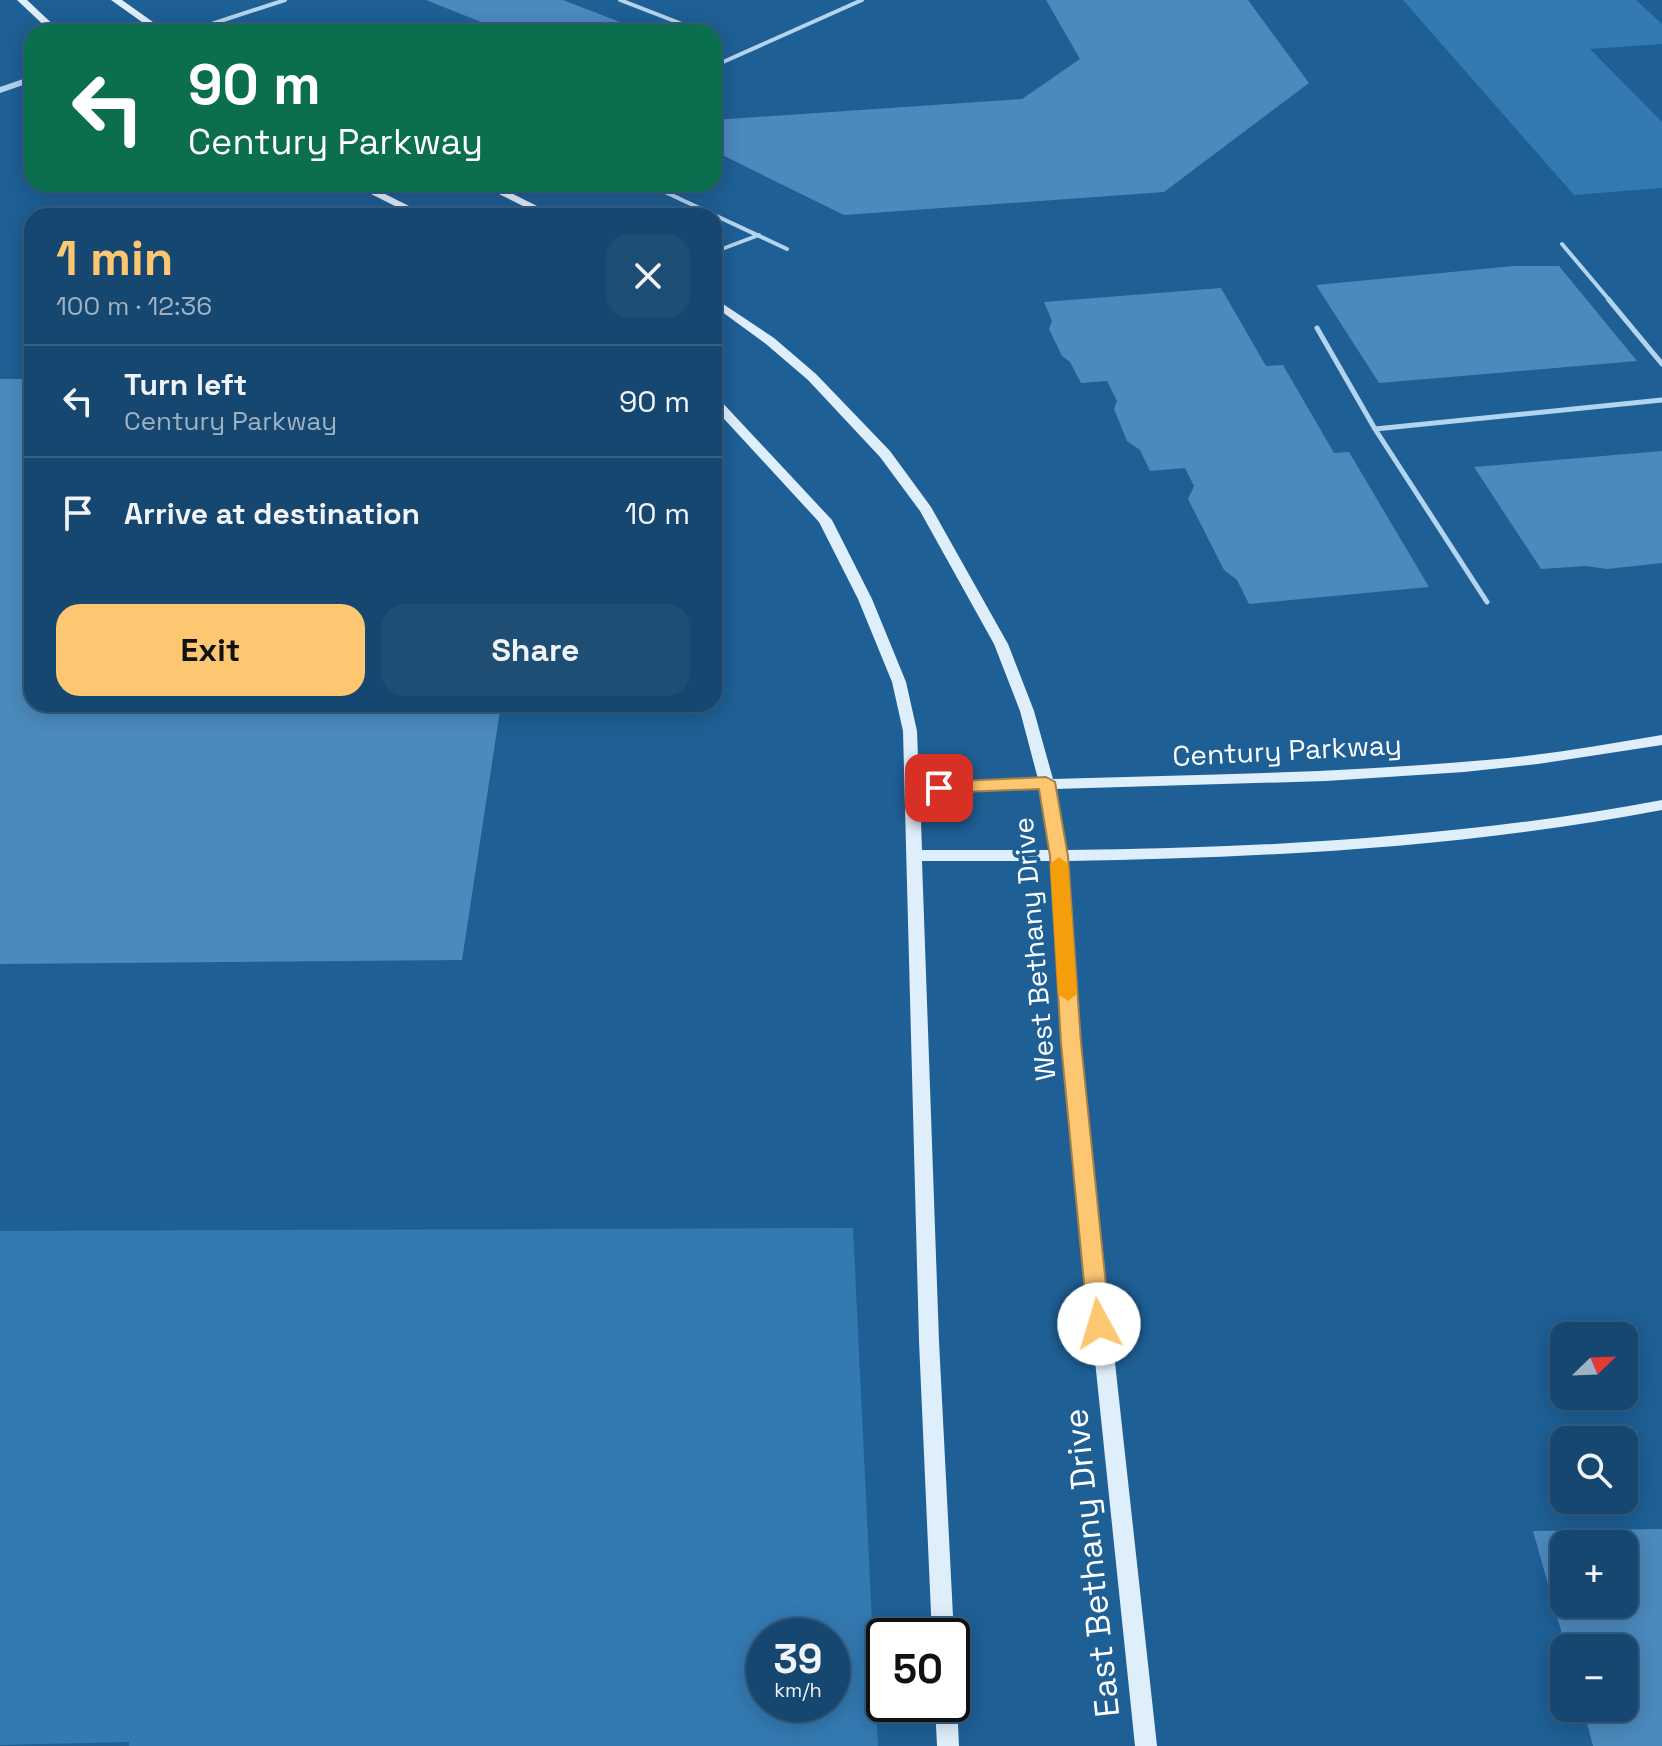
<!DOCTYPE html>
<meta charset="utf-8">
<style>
:root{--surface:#164770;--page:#1f4e75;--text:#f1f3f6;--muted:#9eb2c3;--line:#355f83;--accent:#fdc671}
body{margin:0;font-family:"Space Grotesk",sans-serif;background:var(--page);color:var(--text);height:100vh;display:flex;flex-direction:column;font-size:30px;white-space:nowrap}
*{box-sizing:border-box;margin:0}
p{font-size:26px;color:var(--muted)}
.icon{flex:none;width:44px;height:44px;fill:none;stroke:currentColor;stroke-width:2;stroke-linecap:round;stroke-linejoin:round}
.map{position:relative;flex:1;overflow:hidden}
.side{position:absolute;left:24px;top:208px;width:698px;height:504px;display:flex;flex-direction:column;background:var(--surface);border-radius:24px;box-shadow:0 4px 20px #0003,0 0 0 2px var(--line)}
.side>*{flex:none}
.banner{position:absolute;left:24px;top:24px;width:698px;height:168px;border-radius:24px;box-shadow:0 4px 20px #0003,0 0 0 2px var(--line);background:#0b6e4f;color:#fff;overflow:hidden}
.needle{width:52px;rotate:67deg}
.controls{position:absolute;left:1550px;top:1322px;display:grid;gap:16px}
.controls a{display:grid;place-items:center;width:88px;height:88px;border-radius:16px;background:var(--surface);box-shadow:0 4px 20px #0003,0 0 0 2px var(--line);font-size:40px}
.speed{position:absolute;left:746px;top:1618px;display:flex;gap:16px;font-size:40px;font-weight:700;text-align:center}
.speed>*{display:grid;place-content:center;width:104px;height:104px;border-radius:50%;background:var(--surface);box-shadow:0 4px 20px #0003,0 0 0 2px var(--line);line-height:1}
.speed small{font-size:20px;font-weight:400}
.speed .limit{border:4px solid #111;border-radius:12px;background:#fff;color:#111}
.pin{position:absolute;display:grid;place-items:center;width:68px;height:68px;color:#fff;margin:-34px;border-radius:16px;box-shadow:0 4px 12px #0006}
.me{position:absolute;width:88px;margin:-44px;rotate:354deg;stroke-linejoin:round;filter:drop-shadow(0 0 6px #0008)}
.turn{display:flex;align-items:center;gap:28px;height:168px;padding:0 32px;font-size:36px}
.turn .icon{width:104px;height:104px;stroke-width:2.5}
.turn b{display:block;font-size:56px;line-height:68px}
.round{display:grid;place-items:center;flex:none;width:84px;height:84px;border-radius:24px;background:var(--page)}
.overview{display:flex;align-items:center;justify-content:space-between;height:136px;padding:0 32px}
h1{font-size:48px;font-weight:700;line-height:60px;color:var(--accent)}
.cta{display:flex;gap:16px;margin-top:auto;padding:16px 32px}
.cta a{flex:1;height:92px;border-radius:24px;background:var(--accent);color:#111;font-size:32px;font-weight:700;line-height:92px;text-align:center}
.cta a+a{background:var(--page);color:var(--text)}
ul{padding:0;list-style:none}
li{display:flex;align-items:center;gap:24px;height:112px;padding:0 32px;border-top:2px solid var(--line)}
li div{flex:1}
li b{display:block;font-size:30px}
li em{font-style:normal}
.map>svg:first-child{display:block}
.green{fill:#3379b2;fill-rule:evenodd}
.building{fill:#4b8abd;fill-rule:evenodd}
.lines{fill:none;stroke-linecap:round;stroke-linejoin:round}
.service-far1{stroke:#b2d4ee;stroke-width:4}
.service{stroke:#b2d4ee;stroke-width:5}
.tertiary{fill:#b2d4ee;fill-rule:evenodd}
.secondary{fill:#dfeefb;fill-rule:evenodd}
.route{fill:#fdc671;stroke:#a48149;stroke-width:2}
.slow{fill:#f59e0b}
.labels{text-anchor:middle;stroke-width:8;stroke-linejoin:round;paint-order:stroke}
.street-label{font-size:28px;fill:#fff;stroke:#1e5f95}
.near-street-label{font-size:34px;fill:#fff;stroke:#1e5f95}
</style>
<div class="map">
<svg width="1662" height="1746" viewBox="0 0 1662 1746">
<rect width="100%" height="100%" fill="#1e5f95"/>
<path class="green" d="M1403,0H1636L1662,24V44L1590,49L1662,122V188L1574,195Z
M853,1228L878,1746H129V1742L0,1745V1231ZM764,1636H832V1704H764Z"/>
<path class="building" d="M426,0H563L646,32H506Z
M1046,0H1248L1309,83L1164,192L844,215L714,151V120L1022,99L1080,59Z
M1514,266H1559L1637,361L1379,383L1316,285Z
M1221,288L1266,366L1283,365L1334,453L1349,452L1429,587L1249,604L1237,580L1224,570L1188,499L1194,486L1185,468L1150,471L1140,450L1127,441L1114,409L1117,401L1107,381L1081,383L1070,362L1062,356L1049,329L1052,321L1044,302Z
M0,379H32V704H501L462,960L0,964Z
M1662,451V563L1607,569L1586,566L1541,569L1474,467Z
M1662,1529V1746H1593L1583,1708H1624V1648H1566L1533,1531ZM1564,1544H1624V1604H1564Z"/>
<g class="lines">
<path class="service-far1" d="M620,0L695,29
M187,32L285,0
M714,66L862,0
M648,184L787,249
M1562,244L1611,302
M714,252L759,235"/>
<path class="service" d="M1609,300L1662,364
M1317,328L1375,429L1487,602
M1375,429L1662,400"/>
<path class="tertiary" d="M32,76V82L0,93V87Z"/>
<path class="secondary" d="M17,0H27L61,32H51Z
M111,0H122L167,32H156Z
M351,184H365L429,216H415Z
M479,184H493L557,216H543Z
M714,298L774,338L816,374L890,451L931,507L1008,644L1034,711L1053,779C1197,775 1342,773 1486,760C1545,755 1604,745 1662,735V745L1538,764L1464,772L1326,781L1055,789L1066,850C1265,848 1466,837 1662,800V810C1466,847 1266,858 1067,861L1080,1043L1157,1746H1135L1062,1043L1051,861H922L939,1341L954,1636L952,1641V1636H932L919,1341L903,731L892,682L858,599L819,522L714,408V397L718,398L832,520L872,599L906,682L917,731L919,784L1038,779L1020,711L994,644L920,511L880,457L808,380L766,344L714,306ZM1040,789L1050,850H922L920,794Z
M952,1695L957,1704L959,1746H937L935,1704H952Z"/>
</g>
<path class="route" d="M1046,777L1055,782L1068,856L1081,1043L1110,1324L1106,1331L1099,1333L1091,1331L1088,1324L1061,1043L1050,856L1039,789L939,793L931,788L939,782Z"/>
<path class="slow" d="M1059,857L1068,864L1077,994L1068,1001L1058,994L1050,864Z"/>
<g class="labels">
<g class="street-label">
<text transform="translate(1287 750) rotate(-3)" y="10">Century Parkway</text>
<text transform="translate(1034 949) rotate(-95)" y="10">West Bethany Drive</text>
</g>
<g class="near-street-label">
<text transform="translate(1091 1563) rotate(-96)" y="12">East Bethany Drive</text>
</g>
</g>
</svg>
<div class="controls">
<a><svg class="needle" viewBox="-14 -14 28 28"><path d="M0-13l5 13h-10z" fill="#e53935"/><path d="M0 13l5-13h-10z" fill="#9eb2c3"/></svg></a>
<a><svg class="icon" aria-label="search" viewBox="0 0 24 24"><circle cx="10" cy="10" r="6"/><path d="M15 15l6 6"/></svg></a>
<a>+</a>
<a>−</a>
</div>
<div class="speed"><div>39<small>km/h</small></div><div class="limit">50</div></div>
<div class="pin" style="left:939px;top:788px;background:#d93025"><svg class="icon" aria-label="arrive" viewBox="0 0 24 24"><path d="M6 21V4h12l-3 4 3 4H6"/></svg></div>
<svg class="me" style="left:1099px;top:1324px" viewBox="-20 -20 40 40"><circle r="19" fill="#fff"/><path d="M0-13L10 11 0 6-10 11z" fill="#fdc671"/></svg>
<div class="banner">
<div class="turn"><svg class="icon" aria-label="left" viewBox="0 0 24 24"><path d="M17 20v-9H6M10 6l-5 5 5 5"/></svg><div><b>90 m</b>Century Parkway</div></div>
</div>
<section class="side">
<div class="overview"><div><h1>1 min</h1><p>100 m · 12:36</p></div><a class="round"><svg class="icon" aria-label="close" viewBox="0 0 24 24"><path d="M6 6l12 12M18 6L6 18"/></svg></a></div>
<ul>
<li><svg class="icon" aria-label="left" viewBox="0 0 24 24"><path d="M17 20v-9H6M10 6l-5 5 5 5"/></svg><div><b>Turn left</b><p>Century Parkway</p></div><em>90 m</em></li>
<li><svg class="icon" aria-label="arrive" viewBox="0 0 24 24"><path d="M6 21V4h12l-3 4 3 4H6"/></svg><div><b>Arrive at destination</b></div><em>10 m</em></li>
</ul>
<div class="cta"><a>Exit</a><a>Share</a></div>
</section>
</div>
